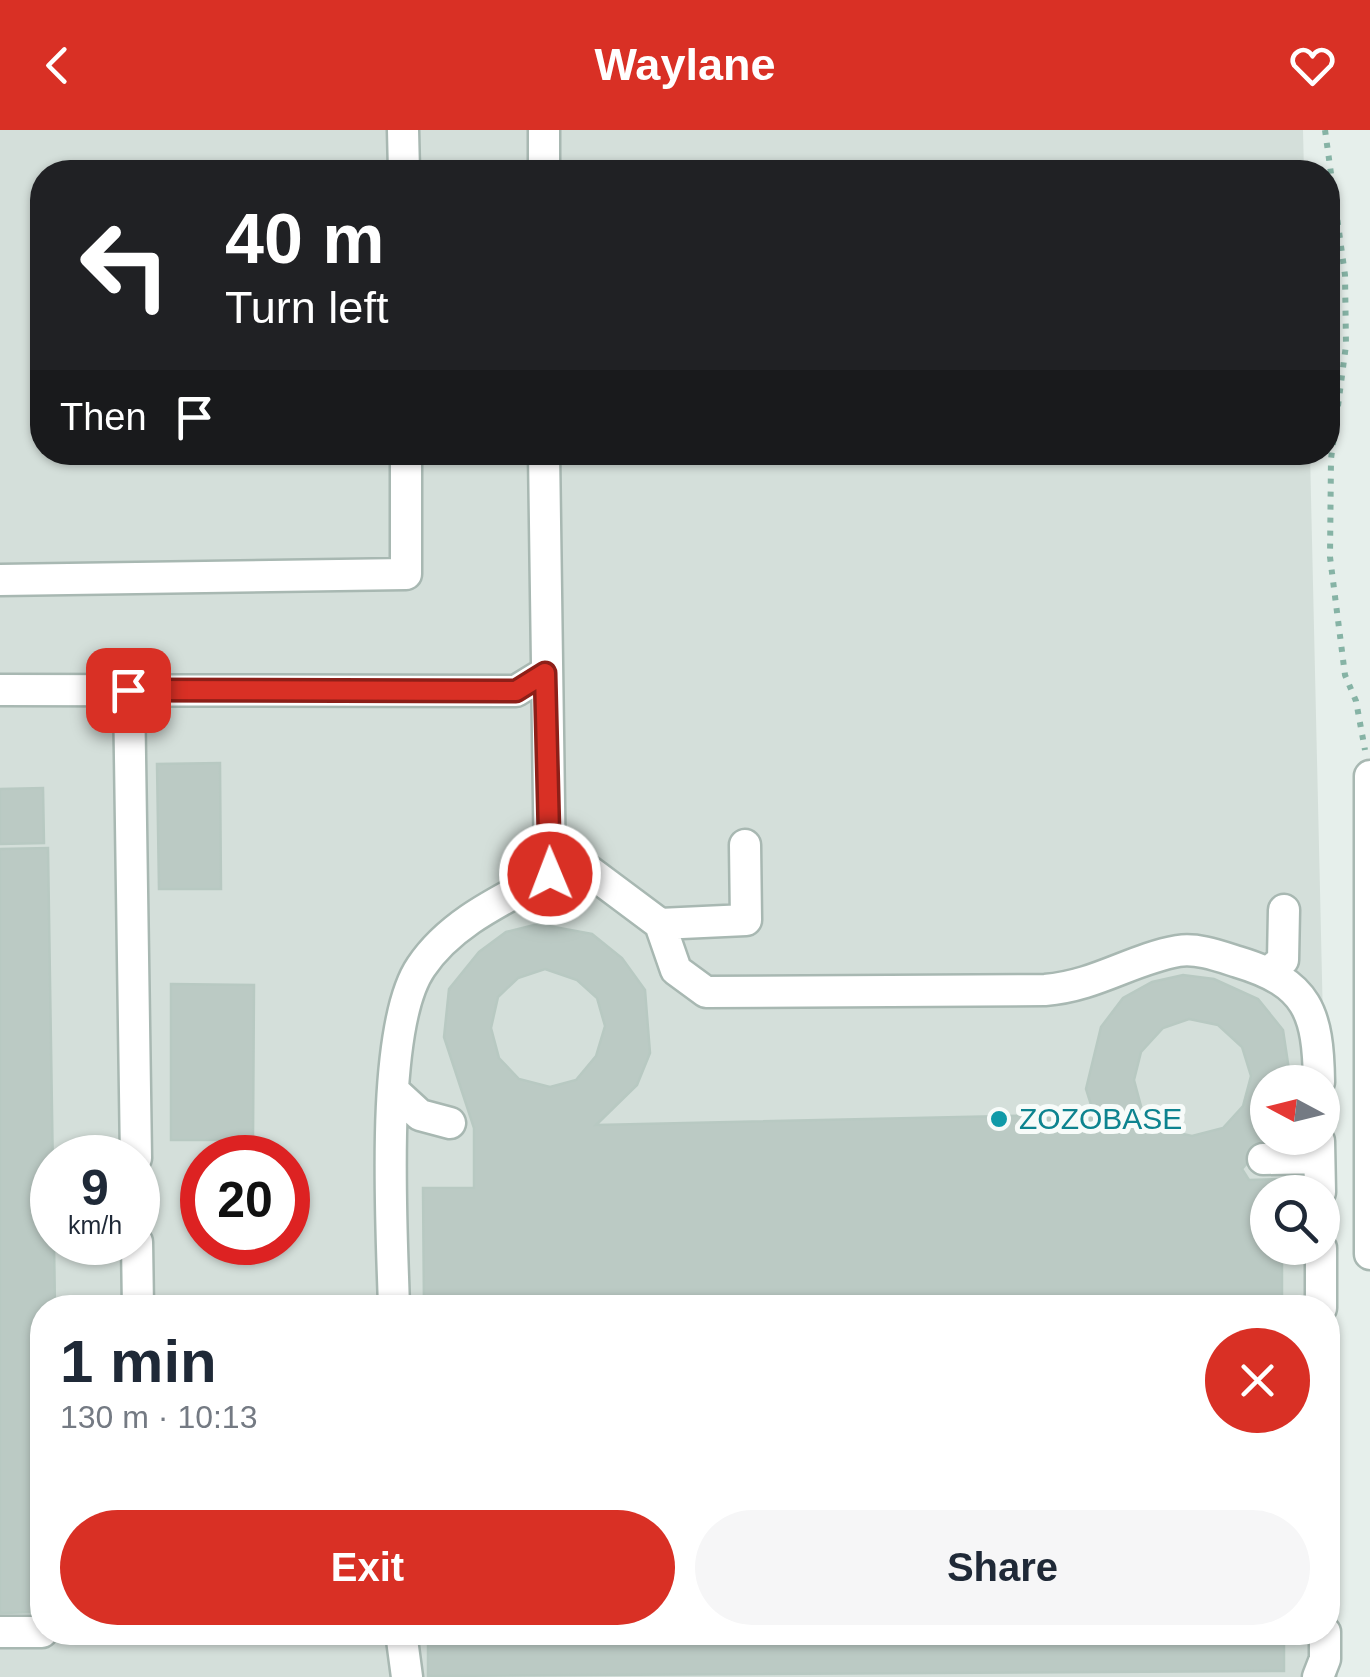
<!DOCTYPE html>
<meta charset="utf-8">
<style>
:root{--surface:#fff;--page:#f6f6f7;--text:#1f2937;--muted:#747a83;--accent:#d93025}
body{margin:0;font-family:Helvetica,sans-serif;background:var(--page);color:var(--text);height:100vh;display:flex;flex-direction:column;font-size:38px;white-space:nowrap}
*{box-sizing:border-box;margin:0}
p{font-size:32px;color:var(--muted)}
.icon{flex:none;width:55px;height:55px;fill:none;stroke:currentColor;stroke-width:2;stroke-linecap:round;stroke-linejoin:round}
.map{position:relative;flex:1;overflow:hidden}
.side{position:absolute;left:30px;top:1165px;width:1310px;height:350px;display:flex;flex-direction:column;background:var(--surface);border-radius:40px;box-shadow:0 2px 8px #0004}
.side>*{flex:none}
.banner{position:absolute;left:30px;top:30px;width:1310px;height:305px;border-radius:40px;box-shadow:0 2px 8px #0004;background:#202124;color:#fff;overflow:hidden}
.needle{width:65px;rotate:277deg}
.fabs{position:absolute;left:1250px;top:935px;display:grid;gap:20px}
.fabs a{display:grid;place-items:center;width:90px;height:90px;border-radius:50%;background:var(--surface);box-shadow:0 2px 8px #0004;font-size:50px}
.speed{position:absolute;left:30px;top:1005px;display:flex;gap:20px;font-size:50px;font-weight:700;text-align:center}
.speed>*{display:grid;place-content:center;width:130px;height:130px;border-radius:50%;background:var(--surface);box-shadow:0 2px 8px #0004;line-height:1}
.speed small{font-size:25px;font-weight:400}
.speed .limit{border:15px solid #d22;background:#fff;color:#111}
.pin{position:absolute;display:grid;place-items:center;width:85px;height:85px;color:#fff;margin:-42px;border-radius:20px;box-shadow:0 5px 15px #0006}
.me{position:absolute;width:110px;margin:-55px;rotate:359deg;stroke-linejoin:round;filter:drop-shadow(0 0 8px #0008)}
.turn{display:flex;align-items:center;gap:35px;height:210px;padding:0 30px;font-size:45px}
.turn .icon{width:130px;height:130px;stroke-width:2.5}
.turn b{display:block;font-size:70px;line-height:85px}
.then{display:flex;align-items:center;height:95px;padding:0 30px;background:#0003;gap:20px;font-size:38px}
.round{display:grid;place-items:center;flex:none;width:105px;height:105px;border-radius:52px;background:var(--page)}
.overview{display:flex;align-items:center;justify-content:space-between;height:170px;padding:0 30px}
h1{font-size:60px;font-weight:600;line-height:75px}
.action{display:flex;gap:20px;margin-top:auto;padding:20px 30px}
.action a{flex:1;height:115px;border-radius:60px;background:var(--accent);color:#fff;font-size:40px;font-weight:600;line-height:115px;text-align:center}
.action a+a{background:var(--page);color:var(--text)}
header{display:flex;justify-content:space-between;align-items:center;height:130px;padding:0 30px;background:var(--accent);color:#fff;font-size:45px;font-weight:600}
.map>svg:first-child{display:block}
.built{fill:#d4dfda;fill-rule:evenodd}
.building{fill:#bbcac4;stroke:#b8c9c2;stroke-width:2.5;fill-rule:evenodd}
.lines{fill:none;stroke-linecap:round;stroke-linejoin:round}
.minor-casing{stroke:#a8b8b2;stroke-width:35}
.path{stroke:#86b3a5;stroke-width:6;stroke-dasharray:5 8;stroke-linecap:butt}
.minor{stroke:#fff;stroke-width:30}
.route-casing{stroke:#8d1f18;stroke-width:25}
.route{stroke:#d93025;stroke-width:18}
.culture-dot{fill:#0f9aa8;stroke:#f7fbf9;stroke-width:4}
.labels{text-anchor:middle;stroke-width:10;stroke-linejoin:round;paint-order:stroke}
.culture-label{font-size:30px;fill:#0d838f;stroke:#f7fbf9;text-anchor:start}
</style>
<header><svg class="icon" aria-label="back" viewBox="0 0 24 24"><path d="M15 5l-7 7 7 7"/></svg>Waylane<svg class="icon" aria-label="heart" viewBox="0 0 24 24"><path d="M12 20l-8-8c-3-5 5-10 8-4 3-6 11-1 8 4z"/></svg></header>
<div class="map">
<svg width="1370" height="1547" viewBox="0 0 1370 1547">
<rect width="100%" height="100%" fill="#e6efeb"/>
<path class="built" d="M0,0H1303L1304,42H42V322L1310,323L1338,1547H0ZM1268,952H1322V1008H1268ZM52,1028H138V1112H52ZM202,1028H288V1112H202ZM1268,1062H1322V1118H1268ZM42,1178H1328V1502H42Z"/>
<path class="building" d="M220,633L221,759H159L157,634Z
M43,658L44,713L0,714V659Z
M48,718L55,1178H42V1482L0,1483V719Z
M538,794L592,804L622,828L645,860L650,923L637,955L596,995L1094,984L1086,959L1101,897L1123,868L1152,852L1183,845L1214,849L1258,869L1283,900L1289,940L1287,952H1268L1269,1008L1242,1039L1249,1050L1282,1049V1062H1268V1118H1282V1178H424L423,1058H474V998L444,907L449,859L479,822L506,802ZM545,839L577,850L597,868L605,896L596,926L576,950L550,957L519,949L499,928L491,898L498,867L518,848ZM1189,889L1218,895L1242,917L1251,946L1243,976L1223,998L1192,1006L1165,1000L1142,980L1134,950L1141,922L1163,898Z
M171,854L254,855L253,1010H171Z
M428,1502H1284V1541L428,1546Z"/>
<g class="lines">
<defs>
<path id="minor" d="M403,0L404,42
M544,0V42
M544,322L550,744L589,741L660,794
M0,450L406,444V322
M0,560L516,561L545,543
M129,560L136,1028
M1370,646V1124
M745,715L746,790L660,794L676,840L706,862L1045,860C1096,856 1132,829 1178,821C1198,818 1219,826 1238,832C1308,853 1318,882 1319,952
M1270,841L1283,830L1284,780
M395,962L420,985L450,993
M1319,1011L1320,1062
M1263,1029L1319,1028
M137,1112L138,1178
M1321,1118V1178
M394,1178C392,1100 379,898 421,837C451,792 504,769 550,744
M0,1502H42
M401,1502L407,1547
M1318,1547L1325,1529V1502"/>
</defs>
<use href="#minor" class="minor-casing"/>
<path class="path" d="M1325,0L1345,145L1346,215L1331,329L1330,427L1345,545L1356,571L1365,620"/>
<use href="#minor" class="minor"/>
</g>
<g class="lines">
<defs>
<path id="route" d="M128,560L516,561L545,543L550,744"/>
</defs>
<use href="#route" class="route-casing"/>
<use href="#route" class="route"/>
</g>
<circle class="culture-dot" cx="999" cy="989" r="10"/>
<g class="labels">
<g class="culture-label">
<text x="1019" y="999">ZOZOBASE</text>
</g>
</g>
</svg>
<div class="fabs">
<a><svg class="needle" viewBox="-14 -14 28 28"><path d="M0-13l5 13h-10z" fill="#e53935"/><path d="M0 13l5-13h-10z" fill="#747a83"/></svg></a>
<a><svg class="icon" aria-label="search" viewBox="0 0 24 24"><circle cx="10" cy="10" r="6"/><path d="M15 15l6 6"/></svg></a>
</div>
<div class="speed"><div>9<small>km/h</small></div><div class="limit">20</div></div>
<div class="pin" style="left:128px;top:560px;background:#d93025"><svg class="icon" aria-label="arrive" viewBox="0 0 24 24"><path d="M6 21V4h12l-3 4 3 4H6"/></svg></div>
<svg class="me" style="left:550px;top:744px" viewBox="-20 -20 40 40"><circle r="17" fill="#d93025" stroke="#fff" stroke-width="3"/><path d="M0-11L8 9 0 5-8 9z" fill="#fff"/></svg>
<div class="banner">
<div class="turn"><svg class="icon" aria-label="left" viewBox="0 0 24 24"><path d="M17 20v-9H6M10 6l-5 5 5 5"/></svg><div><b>40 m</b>Turn left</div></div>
<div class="then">Then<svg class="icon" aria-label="arrive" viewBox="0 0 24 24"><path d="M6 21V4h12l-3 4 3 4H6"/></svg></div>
</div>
<section class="side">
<div class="overview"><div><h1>1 min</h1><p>130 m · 10:13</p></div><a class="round" style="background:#d93025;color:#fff"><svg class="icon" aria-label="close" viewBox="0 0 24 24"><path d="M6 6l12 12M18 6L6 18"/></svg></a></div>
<div class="action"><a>Exit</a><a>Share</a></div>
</section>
</div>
